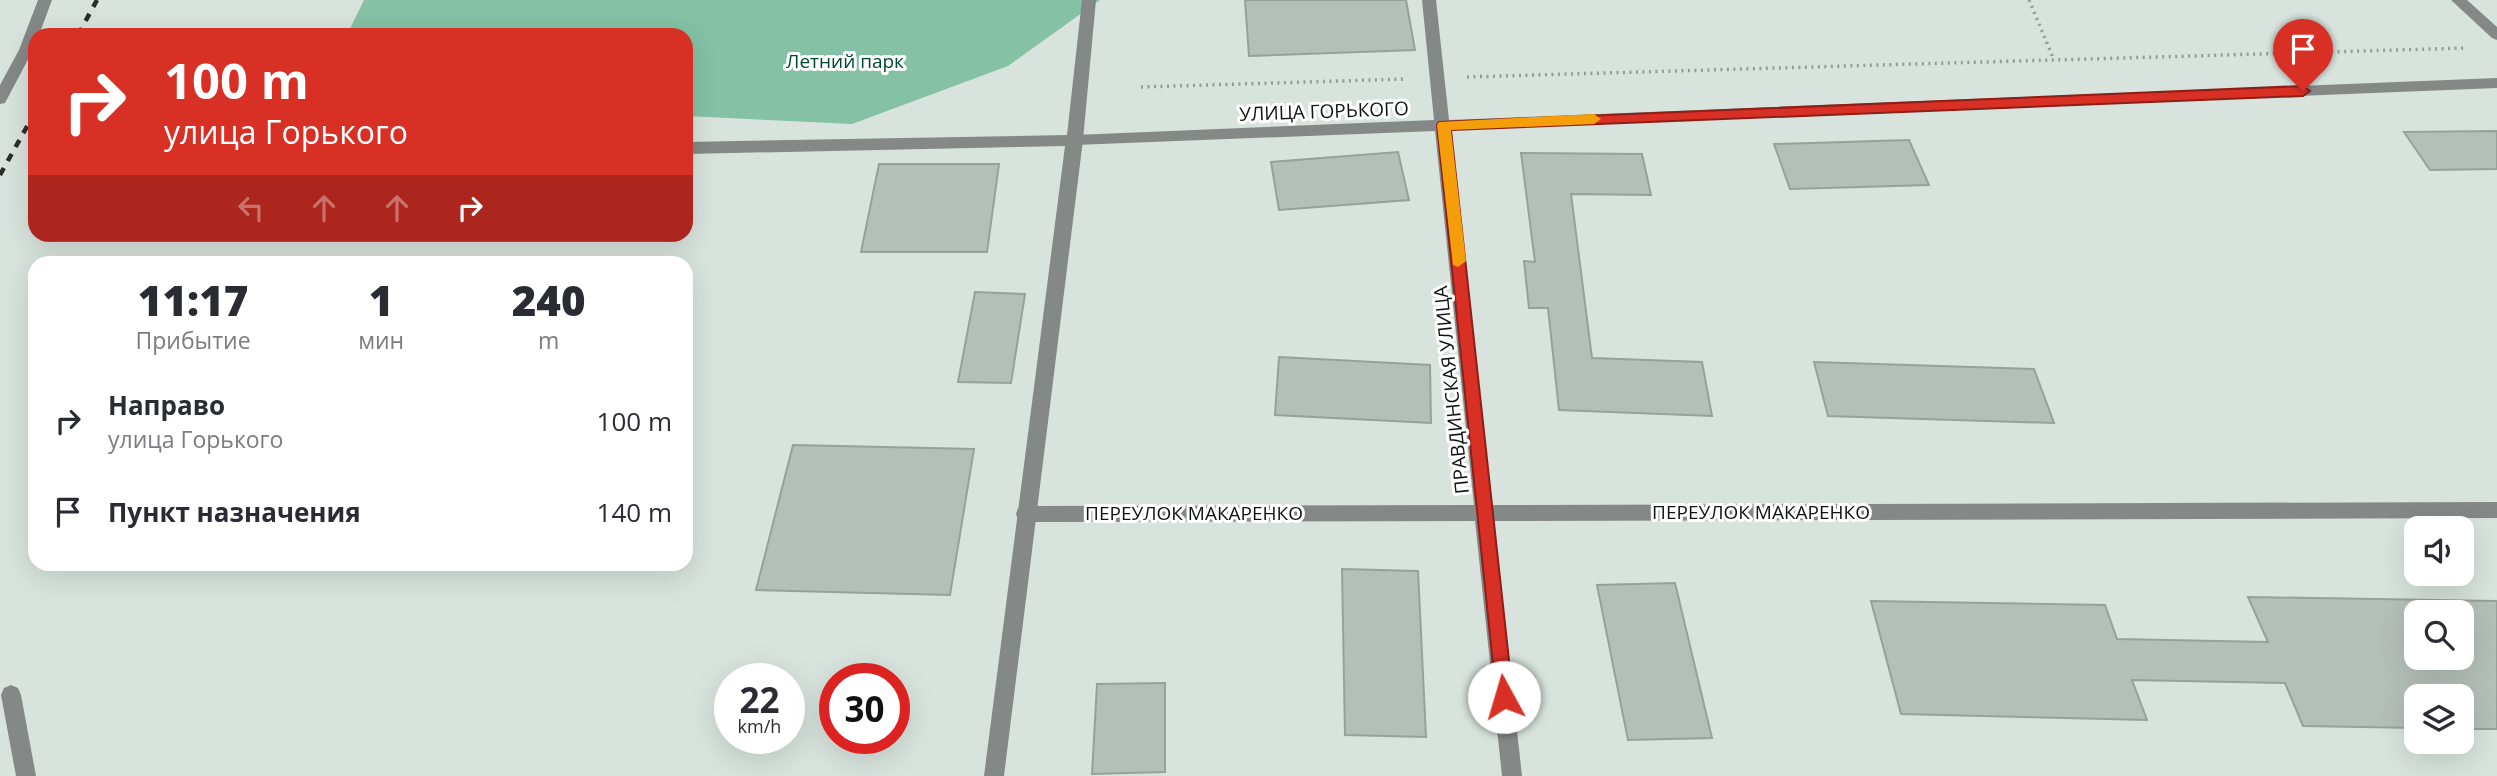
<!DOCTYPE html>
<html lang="ru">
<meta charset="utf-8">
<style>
:root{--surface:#fff;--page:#f7f7f7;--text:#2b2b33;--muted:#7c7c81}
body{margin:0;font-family:"Open Sans",sans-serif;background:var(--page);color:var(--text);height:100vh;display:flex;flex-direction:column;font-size:26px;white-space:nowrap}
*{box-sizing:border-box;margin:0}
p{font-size:23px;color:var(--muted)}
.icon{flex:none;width:38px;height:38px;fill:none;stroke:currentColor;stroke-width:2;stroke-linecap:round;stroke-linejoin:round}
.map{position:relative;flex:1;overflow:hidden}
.side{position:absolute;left:28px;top:256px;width:665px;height:315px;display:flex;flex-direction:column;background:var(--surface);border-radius:21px;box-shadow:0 7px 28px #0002}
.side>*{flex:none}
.guide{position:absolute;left:28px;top:28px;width:665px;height:214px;border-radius:21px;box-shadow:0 7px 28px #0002;background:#d93025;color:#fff;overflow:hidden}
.tools{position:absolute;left:2404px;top:516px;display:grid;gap:14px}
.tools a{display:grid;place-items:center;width:70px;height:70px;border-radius:14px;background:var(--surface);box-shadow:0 7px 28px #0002;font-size:35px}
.speed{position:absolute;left:714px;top:663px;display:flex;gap:14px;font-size:35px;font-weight:700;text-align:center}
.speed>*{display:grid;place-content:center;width:91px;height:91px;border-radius:50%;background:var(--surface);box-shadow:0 7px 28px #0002;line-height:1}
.speed small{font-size:18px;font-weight:400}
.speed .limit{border:10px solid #d22;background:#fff;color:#111}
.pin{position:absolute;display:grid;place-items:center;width:60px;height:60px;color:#fff;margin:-72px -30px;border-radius:50% 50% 50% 0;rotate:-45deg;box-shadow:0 0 7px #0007}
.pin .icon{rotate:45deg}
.me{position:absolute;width:77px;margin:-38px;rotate:354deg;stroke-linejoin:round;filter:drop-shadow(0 0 5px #0008)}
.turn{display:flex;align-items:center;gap:24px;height:147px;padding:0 21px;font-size:32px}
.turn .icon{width:91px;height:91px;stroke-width:2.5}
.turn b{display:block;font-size:49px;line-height:60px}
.lanes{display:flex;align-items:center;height:66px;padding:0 21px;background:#0003;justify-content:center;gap:35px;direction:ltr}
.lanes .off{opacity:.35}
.eta{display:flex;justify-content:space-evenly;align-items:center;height:119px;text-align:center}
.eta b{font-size:42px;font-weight:800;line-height:49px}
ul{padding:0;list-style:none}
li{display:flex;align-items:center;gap:21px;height:91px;padding:0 21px}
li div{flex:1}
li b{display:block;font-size:26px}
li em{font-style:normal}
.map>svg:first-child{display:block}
.green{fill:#84c1a5}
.building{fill:#b5bfba;stroke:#97a19c;stroke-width:2;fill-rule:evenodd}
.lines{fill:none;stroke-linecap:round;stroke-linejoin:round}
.path{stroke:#939c97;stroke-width:3.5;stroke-dasharray:2 4.5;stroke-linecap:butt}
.service{fill:#848886;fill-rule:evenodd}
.minor{fill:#848886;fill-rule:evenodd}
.rail{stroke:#292e2b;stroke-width:4.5;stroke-dasharray:8 8;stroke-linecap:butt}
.route{fill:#d93025;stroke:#8d1f18;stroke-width:2}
.slow{fill:#f59e0b}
.labels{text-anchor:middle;stroke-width:6;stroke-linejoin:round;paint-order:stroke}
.park-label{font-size:19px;fill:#004730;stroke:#fff}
.street-label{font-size:19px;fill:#101412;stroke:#fff}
</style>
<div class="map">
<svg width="2497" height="776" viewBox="0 0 2497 776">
<rect width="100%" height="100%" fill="#d8e3dd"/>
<path class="green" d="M364,0H1100L1008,66L852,124L686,116V35H347Z"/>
<path class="building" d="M1245,0H1406L1415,50L1249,56Z
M2497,131V169L2430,170L2404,132Z
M1909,140L1929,185L1790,189L1774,144Z
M1398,152L1409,200L1279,210L1271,162Z
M1521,153L1642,154L1651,195L1571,194L1592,358L1702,362L1712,416L1559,410L1548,308H1529L1524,261L1535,262Z
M879,164H999L987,252H861Z
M975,292L1025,294L1011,383L958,382Z
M1279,357L1430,365L1431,423L1275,415Z
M1814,362L2034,369L2054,423L1828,416Z
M793,445L974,449L950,595L756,590Z
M1342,569L1418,571L1426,737L1345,735Z
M1675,583L1712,738L1628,740L1597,585Z
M2248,597L2497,601V729H2462V696H2417V728L2303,726L2285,683L2132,680L2147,720L1901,714L1871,601L2105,605L2117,639L2268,642ZM2417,612H2462V658H2417Z
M1165,683V772L1092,774L1097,684Z"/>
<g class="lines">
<path class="path" d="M2029,0L2054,60
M1467,77L2466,48
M1141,87L1406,79"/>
<path class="service" d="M38,0H52L39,35H35L33,50L5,103L0,104V85L19,50Z
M1082,0H1096L1083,140L1004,776H984L1065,146L686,154V142L1067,135Z
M11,685L18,688L21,695L36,776H16L1,695L4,688Z"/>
<path class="minor" d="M1422,0H1436L1449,120L2497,78V88L1451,130L1492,505L2497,502V518L1494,521L1522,776H1502L1475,521L1025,522L1018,520L1016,514L1018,508L1025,506L1474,505L1435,131L1075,145L1067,140L1075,135L1434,120Z
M2451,0H2467L2497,27V40L2492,38Z"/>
<path class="rail" d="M78,35L97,0
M0,175L35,112"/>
</g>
<path class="route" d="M2303,86L2310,91L2303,96L1451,130L1513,697L1510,703L1504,706L1497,703L1437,125L1439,122Z"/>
<path class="slow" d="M1594,114L1601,119L1594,124L1451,130L1466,261L1458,267L1453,265L1437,125L1439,122Z"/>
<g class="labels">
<g class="park-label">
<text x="845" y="68">Летний парк</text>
</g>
<g class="street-label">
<text transform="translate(1324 111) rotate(-2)" y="7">УЛИЦА ГОРЬКОГО</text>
<text transform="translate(1451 390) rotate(-96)" y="7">ПРАВДИНСКАЯ УЛИЦА</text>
<text x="1761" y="519">ПЕРЕУЛОК МАКАРЕНКО</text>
<text x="1194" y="520">ПЕРЕУЛОК МАКАРЕНКО</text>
</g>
</g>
</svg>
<div class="tools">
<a><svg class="icon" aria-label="sound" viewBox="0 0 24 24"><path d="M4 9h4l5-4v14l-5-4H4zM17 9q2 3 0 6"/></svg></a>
<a><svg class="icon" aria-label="search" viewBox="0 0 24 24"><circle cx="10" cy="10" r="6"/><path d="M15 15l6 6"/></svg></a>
<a><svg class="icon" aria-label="layers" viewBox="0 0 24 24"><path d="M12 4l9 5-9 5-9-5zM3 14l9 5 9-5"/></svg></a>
</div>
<div class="speed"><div>22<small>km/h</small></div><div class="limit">30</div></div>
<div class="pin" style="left:2303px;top:91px;background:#d93025"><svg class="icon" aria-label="arrive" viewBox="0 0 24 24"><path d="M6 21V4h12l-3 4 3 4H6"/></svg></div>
<svg class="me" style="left:1504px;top:697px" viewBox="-20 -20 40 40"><circle r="19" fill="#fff"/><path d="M0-13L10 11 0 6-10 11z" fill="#d93025"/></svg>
<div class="guide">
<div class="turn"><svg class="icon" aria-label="right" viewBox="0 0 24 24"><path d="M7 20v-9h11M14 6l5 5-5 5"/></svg><div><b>100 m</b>улица Горького</div></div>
<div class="lanes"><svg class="icon off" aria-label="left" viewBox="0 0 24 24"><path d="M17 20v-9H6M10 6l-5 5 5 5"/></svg><svg class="icon off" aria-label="ahead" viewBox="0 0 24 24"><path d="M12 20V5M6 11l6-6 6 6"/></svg><svg class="icon off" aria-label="ahead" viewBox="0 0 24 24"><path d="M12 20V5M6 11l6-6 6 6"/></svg><svg class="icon" aria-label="right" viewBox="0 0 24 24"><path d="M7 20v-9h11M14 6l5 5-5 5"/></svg></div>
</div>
<section class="side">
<div class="eta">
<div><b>11:17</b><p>Прибытие</p></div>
<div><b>1</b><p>мин</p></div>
<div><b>240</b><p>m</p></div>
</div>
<ul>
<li><svg class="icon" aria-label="right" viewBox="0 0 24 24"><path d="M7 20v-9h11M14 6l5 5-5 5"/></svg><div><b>Направо</b><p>улица Горького</p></div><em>100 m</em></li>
<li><svg class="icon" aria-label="arrive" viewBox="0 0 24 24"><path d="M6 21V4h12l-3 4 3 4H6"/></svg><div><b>Пункт назначения</b></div><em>140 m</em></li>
</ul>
</section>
</div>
